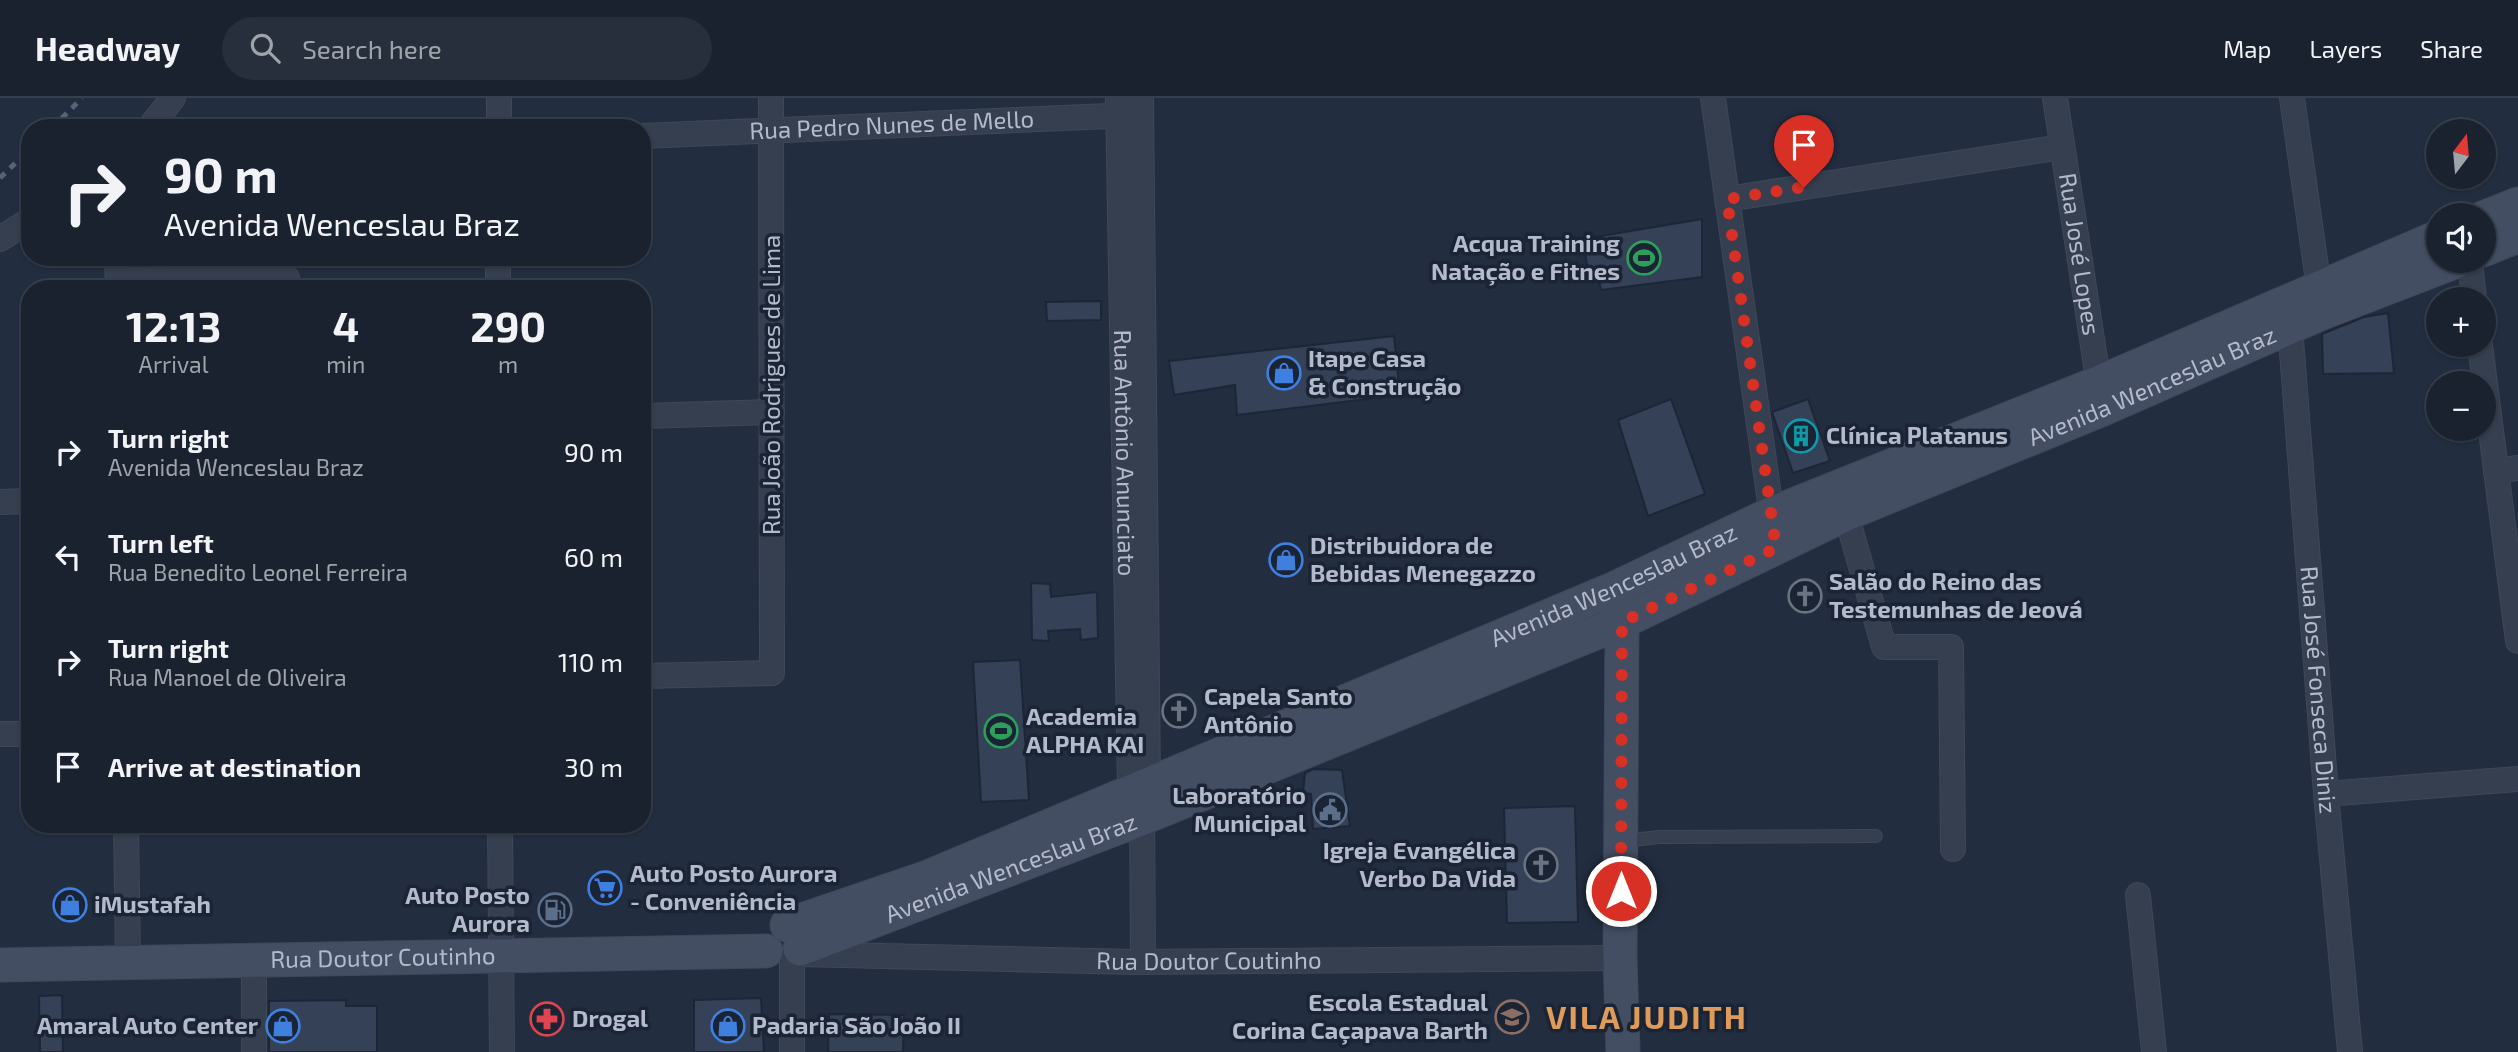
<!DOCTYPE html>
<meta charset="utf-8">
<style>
:root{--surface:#1a2230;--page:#272f3c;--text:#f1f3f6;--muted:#9fa4ab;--line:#383f4c}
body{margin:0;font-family:"Exo 2",sans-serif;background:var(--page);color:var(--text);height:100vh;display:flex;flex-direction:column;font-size:26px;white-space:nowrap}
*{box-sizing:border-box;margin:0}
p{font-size:23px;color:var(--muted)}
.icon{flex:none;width:38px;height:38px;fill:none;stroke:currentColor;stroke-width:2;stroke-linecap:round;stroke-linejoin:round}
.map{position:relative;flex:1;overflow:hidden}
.details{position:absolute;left:21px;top:182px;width:630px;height:553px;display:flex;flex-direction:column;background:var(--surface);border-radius:28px;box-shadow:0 2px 5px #0004,0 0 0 2px var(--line)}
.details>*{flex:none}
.guide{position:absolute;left:21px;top:21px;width:630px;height:147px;border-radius:28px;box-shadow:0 2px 5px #0004,0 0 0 2px var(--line);background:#1a2230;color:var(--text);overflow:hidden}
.needle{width:46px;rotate:16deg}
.fabs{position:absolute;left:2426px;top:21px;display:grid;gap:14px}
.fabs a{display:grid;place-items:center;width:70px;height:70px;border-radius:50%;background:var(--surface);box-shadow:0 2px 5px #0004,0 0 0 2px var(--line);font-size:35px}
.pin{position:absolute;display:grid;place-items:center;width:60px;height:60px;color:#fff;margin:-72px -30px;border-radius:50% 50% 50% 0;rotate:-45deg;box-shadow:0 0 7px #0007}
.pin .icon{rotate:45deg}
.me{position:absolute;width:77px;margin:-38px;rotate:0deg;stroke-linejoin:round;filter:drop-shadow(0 0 5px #0008)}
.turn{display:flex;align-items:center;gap:24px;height:147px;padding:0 28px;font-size:32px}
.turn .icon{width:91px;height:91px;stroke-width:2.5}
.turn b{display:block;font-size:49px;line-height:60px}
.eta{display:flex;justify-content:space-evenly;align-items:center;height:119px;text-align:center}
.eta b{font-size:42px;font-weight:700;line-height:49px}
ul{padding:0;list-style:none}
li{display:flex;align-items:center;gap:21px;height:105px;padding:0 28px}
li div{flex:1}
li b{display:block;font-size:26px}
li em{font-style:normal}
header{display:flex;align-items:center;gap:42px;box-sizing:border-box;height:98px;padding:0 35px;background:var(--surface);border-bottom:2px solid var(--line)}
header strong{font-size:33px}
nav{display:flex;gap:38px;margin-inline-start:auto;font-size:24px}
.search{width:490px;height:63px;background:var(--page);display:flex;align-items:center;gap:18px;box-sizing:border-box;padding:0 24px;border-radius:38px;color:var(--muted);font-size:26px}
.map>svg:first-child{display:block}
.building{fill:#344157;stroke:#1d2637;stroke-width:2}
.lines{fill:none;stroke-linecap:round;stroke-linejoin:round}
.lane-casing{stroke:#3f4859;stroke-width:14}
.street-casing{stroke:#3f4859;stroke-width:26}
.secondary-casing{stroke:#3f4859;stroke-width:35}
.lane{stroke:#363f50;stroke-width:12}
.street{stroke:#363f50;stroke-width:24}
.secondary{stroke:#444e63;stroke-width:33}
.rail{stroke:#586377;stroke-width:5;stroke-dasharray:7 7;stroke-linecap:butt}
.route{stroke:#d93025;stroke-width:12;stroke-dasharray:0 21.6}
.labels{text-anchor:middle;stroke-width:7;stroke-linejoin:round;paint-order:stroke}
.street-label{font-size:24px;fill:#b2bacb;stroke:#1b2435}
.poi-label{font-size:24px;font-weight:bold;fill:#b2bacb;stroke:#1b2435;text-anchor:start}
.district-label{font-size:32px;font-weight:bold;letter-spacing:2px;fill:#de9b5a;stroke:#1b2435}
</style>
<header>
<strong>Headway</strong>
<div class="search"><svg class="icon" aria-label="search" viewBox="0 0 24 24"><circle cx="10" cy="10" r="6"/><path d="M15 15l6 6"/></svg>Search here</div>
<nav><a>Map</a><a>Layers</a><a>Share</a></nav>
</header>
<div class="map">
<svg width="2518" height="954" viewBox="0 0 2518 954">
<rect width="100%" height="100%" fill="#222d40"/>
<path class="building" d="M1702,121V179L1601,192L1598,179H1589L1583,141Z
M1101,203V222L1047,223L1046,204Z
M2388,215L2394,275L2323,276L2322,236L2364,219Z
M1394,238L1400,297L1237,317L1235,287L1174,297L1169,263Z
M1671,301L1705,396L1648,418L1618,322Z
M1808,301L1830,363L1793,375L1772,314Z
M1031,485L1050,486L1051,499L1097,494L1098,540L1081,542L1080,531L1048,533L1049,543L1032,542Z
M1020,562L1029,702L981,704L973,564Z
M1193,601L1194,621L1165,625L1163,604Z
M1313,671L1342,672L1350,728L1313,731L1311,696L1303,695L1305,675Z
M1575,708L1578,824L1507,825L1504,710Z
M62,897L63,954H40L39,898Z
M761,900L764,954H694V902Z
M346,902V908H377V954H269V903Z
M829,916L904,917L903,954H828Z"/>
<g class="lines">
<defs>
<path id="lane" d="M1621,743L1660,739L1876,738"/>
<g id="street">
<path id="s1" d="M1118,0L1130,692L1142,704"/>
<path d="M1141,0L1148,686L1142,704L1143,863"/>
<path d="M1713,0L1774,433"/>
<path id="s2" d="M2055,0L2101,300"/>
<path d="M2292,0L2321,204"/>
<path d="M149,30L173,0"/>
<path d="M499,30V0"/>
<path id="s3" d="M642,38L1134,17"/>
<path d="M1727,101L2062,49"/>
<path d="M0,141L30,122"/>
<path d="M117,159L118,191"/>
<path d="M2470,163L2474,201"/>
<path d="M118,183L287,180"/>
<path d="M498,191V159"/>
<path id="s4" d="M2289,215L2326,696L2350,954"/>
<path d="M2480,247L2518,543"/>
<path d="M642,318L772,314"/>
<path d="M2496,373L2518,370"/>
<path d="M0,404L30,403"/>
<path d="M1846,416L1884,549H1951L1953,751"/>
<path d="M642,578L772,575L771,0"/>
<path d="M0,636H30"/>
<path d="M2326,696L2518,681"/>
<path d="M126,726L128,864"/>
<path d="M500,726L502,954"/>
<path d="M2138,797L2154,954"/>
<path id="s5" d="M799,856L1135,864L1620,860"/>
<path d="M792,860V954"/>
<path d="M254,862V954"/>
</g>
<g id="secondary">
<path d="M2483,120L2518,106"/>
<path d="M2483,152L2518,138"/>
<path d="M1615,504L1622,524L1620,860L1623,954"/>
<path id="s6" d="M787,827L928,779L1611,492L1771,416L2098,285L2438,139"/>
<path id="s7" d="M800,851L1133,724L1622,524L1846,416L2103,311L2322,215L2457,163"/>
<path id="s8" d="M0,867L766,853"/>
</g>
</defs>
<use href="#lane" class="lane-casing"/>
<use href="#street" class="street-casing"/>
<use href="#secondary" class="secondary-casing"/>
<use href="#lane" class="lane"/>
<use href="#street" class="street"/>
<use href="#secondary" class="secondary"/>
<path class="rail" d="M52,30L82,0
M0,80L30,51"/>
</g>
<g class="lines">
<path class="route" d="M1621,793L1622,524L1776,450L1727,101L1804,89"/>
</g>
<defs>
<symbol id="stadium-ring" viewBox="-11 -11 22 22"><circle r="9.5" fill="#1b2435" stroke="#2e9e5b" stroke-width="1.5"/><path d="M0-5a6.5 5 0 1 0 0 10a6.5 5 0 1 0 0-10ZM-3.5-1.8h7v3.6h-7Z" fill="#2e9e5b"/></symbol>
<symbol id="shop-ring" viewBox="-11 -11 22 22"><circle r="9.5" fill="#1b2435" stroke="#3f7fe0" stroke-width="1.5"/><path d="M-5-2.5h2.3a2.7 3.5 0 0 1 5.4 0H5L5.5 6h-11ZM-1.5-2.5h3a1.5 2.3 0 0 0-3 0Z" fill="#3f7fe0"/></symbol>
<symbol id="building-ring" viewBox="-11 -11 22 22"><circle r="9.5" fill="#1b2435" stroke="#0f9aa8" stroke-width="1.5"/><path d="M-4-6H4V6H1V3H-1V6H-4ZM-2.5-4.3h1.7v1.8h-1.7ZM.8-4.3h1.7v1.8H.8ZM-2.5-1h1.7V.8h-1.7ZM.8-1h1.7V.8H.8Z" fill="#0f9aa8"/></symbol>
<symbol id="church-ring" viewBox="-11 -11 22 22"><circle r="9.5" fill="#1b2435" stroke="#6b7280" stroke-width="1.5"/><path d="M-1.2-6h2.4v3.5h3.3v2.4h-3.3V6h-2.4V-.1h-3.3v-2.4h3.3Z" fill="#6b7280"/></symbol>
<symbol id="civic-ring" viewBox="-11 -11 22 22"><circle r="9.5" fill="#1b2435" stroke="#5c6f8a" stroke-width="1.5"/><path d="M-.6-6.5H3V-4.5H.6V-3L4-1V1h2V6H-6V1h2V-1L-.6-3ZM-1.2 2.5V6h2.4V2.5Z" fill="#5c6f8a"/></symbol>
<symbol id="supermarket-ring" viewBox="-11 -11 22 22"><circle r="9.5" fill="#1b2435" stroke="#3f7fe0" stroke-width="1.5"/><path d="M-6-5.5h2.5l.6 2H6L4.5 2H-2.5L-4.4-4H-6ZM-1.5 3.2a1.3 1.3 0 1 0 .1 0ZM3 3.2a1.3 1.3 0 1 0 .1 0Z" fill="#3f7fe0"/></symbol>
<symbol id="fuel-ring" viewBox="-11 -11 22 22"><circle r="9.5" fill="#1b2435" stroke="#5c6f8a" stroke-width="1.5"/><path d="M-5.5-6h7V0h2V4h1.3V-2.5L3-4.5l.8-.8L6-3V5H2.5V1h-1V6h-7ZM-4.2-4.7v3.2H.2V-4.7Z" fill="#5c6f8a"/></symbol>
<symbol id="school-ring" viewBox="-11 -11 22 22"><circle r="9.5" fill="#1b2435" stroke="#8d6e63" stroke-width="1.5"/><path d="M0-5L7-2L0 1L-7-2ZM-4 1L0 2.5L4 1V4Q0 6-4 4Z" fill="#8d6e63"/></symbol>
<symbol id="pharmacy-ring" viewBox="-11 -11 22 22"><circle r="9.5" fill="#1b2435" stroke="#e0444e" stroke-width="1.5"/><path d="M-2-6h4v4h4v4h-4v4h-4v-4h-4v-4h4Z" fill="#e0444e"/></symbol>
</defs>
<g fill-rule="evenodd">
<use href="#stadium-ring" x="1625" y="141" width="38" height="38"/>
<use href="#shop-ring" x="1265" y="256" width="38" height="38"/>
<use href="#building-ring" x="1782" y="319" width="38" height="38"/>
<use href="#shop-ring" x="1267" y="443" width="38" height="38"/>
<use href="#church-ring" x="1786" y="479" width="38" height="38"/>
<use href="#church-ring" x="1160" y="594" width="38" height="38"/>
<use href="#stadium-ring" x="982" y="614" width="38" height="38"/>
<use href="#civic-ring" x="1311" y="693" width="38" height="38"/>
<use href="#church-ring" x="1522" y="748" width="38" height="38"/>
<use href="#supermarket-ring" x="586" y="771" width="38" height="38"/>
<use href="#shop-ring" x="51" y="788" width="38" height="38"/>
<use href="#fuel-ring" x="536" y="793" width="38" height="38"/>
<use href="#school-ring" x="1493" y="900" width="38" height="38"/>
<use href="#pharmacy-ring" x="528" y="902" width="38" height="38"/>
<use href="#shop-ring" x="264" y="909" width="38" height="38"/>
<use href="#shop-ring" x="709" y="909" width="38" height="38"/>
</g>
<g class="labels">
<g class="street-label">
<text dy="8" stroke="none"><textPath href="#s3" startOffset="250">Rua Pedro Nunes de Mello</textPath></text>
<text dy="8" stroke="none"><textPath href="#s2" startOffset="158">Rua José Lopes</textPath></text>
<text transform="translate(772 287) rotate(-90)" y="8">Rua João Rodrigues de Lima</text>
<text dy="8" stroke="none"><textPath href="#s7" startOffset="1465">Avenida Wenceslau Braz</textPath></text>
<text dy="8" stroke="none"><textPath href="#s1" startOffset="355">Rua Antônio Anunciato</textPath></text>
<text dy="8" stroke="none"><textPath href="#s6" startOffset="894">Avenida Wenceslau Braz</textPath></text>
<text dy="8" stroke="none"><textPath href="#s4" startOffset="378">Rua José Fonseca Diniz</textPath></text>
<text dy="8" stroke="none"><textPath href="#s7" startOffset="226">Avenida Wenceslau Braz</textPath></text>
<text dy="8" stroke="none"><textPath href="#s8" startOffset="383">Rua Doutor Coutinho</textPath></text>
<text dy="8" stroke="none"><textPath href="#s5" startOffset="410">Rua Doutor Coutinho</textPath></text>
</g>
<g class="poi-label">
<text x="1620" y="154" text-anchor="end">Acqua Training<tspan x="1620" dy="28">Natação e Fitnes</tspan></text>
<text x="1308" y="269">Itape Casa<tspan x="1308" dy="28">&amp; Construção</tspan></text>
<text x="1826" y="346">Clínica Platanus</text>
<text x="1310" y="456">Distribuidora de<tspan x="1310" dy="28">Bebidas Menegazzo</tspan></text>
<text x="1829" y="492">Salão do Reino das<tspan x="1829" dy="28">Testemunhas de Jeová</tspan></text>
<text x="1204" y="607">Capela Santo<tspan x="1204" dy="28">Antônio</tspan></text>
<text x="1026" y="627">Academia<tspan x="1026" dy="28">ALPHA KAI</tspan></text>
<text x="1306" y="706" text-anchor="end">Laboratório<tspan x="1306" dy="28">Municipal</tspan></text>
<text x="1516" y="761" text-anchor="end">Igreja Evangélica<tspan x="1516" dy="28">Verbo Da Vida</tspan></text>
<text x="630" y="784">Auto Posto Aurora<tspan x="630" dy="28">- Conveniência</tspan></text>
<text x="530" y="806" text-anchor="end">Auto Posto<tspan x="530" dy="28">Aurora</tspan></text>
<text x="94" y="815">iMustafah</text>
<text x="1488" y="913" text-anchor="end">Escola Estadual<tspan x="1488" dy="28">Corina Caçapava Barth</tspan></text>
<text x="572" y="929">Drogal</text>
<text x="258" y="936" text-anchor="end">Amaral Auto Center</text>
<text x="752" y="936">Padaria São João II</text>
</g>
<g class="district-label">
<text x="1647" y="931">VILA JUDITH</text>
</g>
</g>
</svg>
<div class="fabs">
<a><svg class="needle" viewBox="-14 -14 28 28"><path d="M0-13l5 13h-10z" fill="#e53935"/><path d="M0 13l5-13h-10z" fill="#9fa4ab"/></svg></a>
<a><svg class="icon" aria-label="sound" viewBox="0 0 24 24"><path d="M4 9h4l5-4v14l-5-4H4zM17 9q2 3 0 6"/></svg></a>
<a>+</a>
<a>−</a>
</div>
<div class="pin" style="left:1804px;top:89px;background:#d93025"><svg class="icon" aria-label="arrive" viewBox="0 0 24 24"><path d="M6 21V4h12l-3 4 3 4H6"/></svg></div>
<svg class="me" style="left:1621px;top:793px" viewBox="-20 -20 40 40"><circle r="17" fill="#d93025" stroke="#fff" stroke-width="3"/><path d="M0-11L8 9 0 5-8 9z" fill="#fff"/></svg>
<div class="guide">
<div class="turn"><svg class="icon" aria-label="right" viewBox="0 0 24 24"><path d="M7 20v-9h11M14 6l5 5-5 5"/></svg><div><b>90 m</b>Avenida Wenceslau Braz</div></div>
</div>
<section class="details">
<div class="eta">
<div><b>12:13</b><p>Arrival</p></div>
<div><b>4</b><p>min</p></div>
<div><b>290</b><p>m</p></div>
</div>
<ul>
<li><svg class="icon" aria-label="right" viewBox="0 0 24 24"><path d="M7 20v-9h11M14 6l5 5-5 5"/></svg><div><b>Turn right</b><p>Avenida Wenceslau Braz</p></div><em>90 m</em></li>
<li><svg class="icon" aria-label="left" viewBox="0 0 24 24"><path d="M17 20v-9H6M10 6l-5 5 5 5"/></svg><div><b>Turn left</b><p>Rua Benedito Leonel Ferreira</p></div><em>60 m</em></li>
<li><svg class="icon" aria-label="right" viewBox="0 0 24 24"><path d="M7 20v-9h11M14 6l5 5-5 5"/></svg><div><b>Turn right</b><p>Rua Manoel de Oliveira</p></div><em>110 m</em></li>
<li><svg class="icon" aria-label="arrive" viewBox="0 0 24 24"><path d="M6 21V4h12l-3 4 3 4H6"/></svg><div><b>Arrive at destination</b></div><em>30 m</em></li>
</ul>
</section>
</div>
